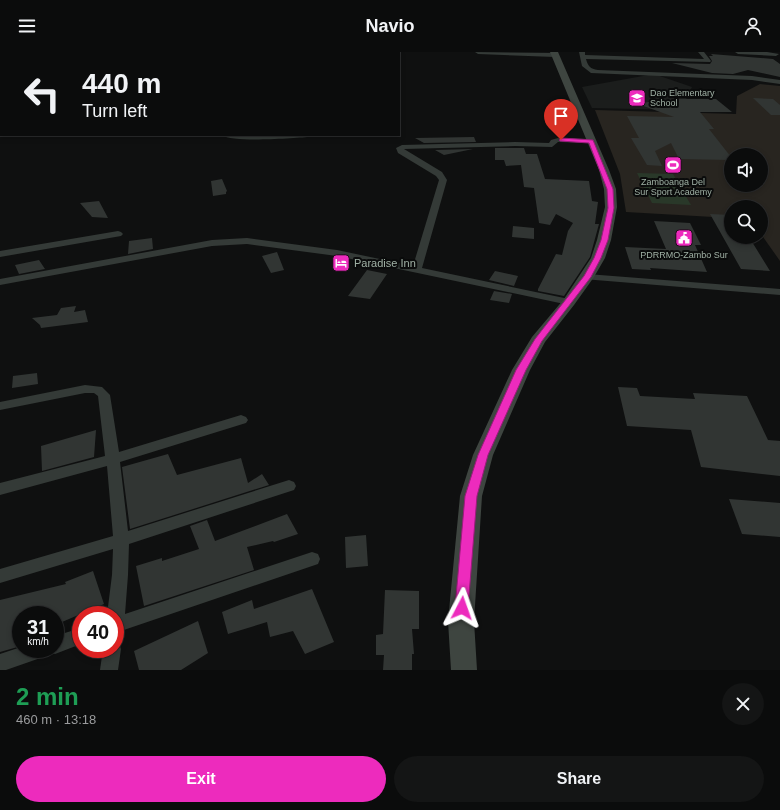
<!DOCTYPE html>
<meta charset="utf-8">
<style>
:root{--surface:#0b0c0c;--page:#141515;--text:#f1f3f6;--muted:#9a9b9d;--line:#2b2c2d;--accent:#ed2bbd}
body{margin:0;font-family:Arial,sans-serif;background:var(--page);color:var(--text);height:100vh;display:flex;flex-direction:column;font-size:15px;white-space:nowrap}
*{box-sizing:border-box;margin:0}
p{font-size:13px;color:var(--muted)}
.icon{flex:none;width:22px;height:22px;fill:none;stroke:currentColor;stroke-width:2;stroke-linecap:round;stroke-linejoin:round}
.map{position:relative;height:618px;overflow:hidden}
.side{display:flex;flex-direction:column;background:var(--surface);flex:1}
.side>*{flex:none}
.banner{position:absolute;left:0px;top:0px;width:400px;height:84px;box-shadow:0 2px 6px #0003,0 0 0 1px var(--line);background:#0b0c0c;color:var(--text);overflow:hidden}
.fabs{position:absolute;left:724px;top:96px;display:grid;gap:8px}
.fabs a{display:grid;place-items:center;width:44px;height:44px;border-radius:50%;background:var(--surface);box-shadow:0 2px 6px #0003,0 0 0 1px var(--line);font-size:20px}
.speed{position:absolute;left:12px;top:554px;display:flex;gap:8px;font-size:20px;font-weight:700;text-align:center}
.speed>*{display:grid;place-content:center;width:52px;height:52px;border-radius:50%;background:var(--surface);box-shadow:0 2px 6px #0003,0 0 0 1px var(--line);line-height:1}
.speed small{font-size:10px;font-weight:400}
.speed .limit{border:6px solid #d22;background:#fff;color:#111}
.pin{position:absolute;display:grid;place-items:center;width:34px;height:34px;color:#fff;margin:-41px -17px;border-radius:50% 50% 50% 0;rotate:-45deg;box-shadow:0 0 4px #0007}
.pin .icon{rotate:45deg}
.me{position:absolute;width:44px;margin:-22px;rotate:4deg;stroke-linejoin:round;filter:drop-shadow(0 0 3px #0008)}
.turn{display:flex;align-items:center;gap:14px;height:84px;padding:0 16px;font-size:18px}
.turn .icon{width:52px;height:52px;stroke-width:2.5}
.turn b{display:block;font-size:28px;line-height:34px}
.round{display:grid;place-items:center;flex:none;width:42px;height:42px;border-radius:21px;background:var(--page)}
.head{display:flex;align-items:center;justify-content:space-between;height:68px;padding:0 16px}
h1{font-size:24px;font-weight:800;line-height:30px;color:#1e9e55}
.button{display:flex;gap:8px;margin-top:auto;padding:8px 16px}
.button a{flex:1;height:46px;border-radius:24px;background:var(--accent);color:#fff;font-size:16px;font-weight:800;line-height:46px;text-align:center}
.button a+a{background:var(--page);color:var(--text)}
header{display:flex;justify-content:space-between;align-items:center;height:52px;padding:0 16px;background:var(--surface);font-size:18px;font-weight:800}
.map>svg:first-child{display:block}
.built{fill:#1b1d1c}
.green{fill:#282520;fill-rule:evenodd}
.water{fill:#293829}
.building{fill:#313533}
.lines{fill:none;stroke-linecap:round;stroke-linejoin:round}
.street{fill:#343a37;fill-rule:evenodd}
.secondary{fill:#3e4540;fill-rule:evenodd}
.route{fill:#ed2bbd;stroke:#9a1c7b}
.labels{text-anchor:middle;stroke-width:4;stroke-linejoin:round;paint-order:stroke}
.far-poi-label{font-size:9px;fill:#a0b1a5;stroke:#0a0b0b}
.poi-label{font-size:11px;fill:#a0b1a5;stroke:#0a0b0b;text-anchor:start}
</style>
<header><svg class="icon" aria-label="menu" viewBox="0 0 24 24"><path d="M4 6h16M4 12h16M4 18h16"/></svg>Navio<svg class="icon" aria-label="person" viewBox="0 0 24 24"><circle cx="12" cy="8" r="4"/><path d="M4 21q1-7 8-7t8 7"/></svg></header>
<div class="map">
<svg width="780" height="618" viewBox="0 0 780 618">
<rect width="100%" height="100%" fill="#0f1010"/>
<path class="built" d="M654,22L692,35L681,58L592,56L582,35Z"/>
<path class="green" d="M760,32L780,34V209L761,182V155H731V166L626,160L620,122L595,58L736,62L737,44ZM731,103H761V133H731Z"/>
<path class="water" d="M637,121L673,122L691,153L652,151Z"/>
<path class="building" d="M711,2L773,7L780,12V25L748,18L733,22L712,21L672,11L710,12L712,9L709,4H713Z
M753,46L773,47L780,53V63H771Z
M664,47H716L732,60H700L714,77H709L731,105V108L679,107L671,91L655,99L662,114L647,113L631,86H639L627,64L674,65L638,52Z
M474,85L476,90L424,91L415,86Z
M495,96H524L526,102H537L545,127L589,129L592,149L598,150L595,172H599L590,205L564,244L538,239V237L556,202L562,203L568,179L573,171L556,162L550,173L539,171L534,136L524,135L521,113L506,114L504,108H495Z
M473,97L444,103L435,98Z
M222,127L227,139L226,140V142L213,144L211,129Z
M99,149L108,166L92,165L80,151Z
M710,162L731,163V185H749L770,219L741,217Z
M654,169L690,171L701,193H695L707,220L650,216L651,218L632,217L625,195L666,197Z
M513,174L534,176V187L512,185Z
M152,186L153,197L128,202L129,189Z
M277,200L284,218L271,221L262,204Z
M39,208L45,217L19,222L15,213Z
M367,218L387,222L370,247L348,244Z
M495,219L518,224L514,234L489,228Z
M494,239L512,242L509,251L490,248Z
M76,254L74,260L85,258L88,270L41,276L40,273L32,266L57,263L61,256Z
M37,321L38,332L12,336L13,324Z
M618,335L637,336L640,344L695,347L693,341L747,344L768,388L780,389V424L701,415L691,378L627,374Z
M96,378L94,405L42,419L41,394Z
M168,402L177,423L241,406L248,431L262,422L269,433L130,477L122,415Z
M729,447L780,451V485L742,482Z
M287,462L298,482L274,490L273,489L247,495L254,518L144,554L136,514L162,506V509L199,497L190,474L207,468L215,489Z
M366,483L368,514L346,516L345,485Z
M93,519L104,552L55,573V563H21V594L0,600V548L66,532L65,530Z
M312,537L334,590L305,602L293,579L270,585L267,570L228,582L222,560L252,548L254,557Z
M385,538L419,539V577H412L414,602H412V618H383L384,603H376V583L383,582Z
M198,569L208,601L181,618H139L134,599Z"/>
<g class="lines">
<path class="street" d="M312,0H320L311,1Z
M390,0H396L389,1Z
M475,0L555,1L558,3L555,5L478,2Z
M579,0H585V3L704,7L698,0H704L711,9L710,10L586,7C588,14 590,17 598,18L752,24L780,28V32L752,28L591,21L582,14Z
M735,0H767L779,2L776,4L738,2Z
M222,83H312L309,85C293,86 232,91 222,83Z
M558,86L591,87L595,89L591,91L558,90L552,95L515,94L404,97L442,120L447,128L422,216L569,247L574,250L573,252L569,253L337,204L247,192L212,194L0,233V227L212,188L247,186L337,198L413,214L439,128L436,124L398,101L396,96L402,93L515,90L549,91L551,88Z
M118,179L121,180L123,182L121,184L0,205V199Z
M587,222L780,237V243L583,227L582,225L583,223Z
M85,333L102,335L110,343L119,400L241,363L246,365L248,368L246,371L120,410L128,479L289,428L294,430L296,434L294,438L129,492L128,523L125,562L312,500L318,502L320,507L318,512L115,581V563H107L112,523L113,497L0,531V517L113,484L107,414L0,443V431L105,404L98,344L94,341H85L0,358V350Z
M81,576V592L55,602L50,600L49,603L6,618H0V602L21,595V597H55V584Z
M115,589L119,591L121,597L118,618H100L103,597H115Z"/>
<path class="secondary" d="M550,0H558L609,118L616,137L617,155L611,188L605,206L594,225L574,253L545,290L530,318L493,403L482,444L474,569L477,618H451L448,569L460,444L473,403L512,318L532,285L564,247L591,206L597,188L605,155L604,137L599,118Z"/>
</g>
<path class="route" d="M561,86L593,88L613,137L614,156L608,188L601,206L591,225L542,289L526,318L488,403L477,444L468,556L466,560L462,562L457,560L455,556L465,444L478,403L516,318L535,287L584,224L594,206L601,188L608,156L607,137L589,91L560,89L559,88Z"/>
<defs>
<symbol id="school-square" viewBox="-11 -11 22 22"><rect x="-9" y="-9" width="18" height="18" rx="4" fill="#ed2bbd" stroke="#0a0b0b"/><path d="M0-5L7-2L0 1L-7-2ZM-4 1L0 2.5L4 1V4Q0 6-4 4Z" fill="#fff"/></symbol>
<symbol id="stadium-square" viewBox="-11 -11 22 22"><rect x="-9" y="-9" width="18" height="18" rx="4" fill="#ed2bbd" stroke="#0a0b0b"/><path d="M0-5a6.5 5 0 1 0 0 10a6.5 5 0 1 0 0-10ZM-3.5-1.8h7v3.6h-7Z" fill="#fff"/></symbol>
<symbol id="civic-square" viewBox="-11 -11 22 22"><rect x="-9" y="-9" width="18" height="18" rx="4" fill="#ed2bbd" stroke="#0a0b0b"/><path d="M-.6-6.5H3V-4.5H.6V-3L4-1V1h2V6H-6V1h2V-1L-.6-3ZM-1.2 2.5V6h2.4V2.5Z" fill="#fff"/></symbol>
<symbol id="hotel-square" viewBox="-11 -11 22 22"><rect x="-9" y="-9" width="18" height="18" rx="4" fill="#ed2bbd" stroke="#0a0b0b"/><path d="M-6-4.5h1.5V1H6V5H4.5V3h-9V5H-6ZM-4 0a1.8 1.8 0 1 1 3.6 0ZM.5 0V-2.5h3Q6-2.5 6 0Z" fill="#fff"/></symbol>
</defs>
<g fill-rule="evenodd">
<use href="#school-square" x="627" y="36" width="20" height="20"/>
<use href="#stadium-square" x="663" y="103" width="20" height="20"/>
<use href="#civic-square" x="674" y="176" width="20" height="20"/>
<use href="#hotel-square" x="331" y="201" width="20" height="20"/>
</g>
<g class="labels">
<g class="far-poi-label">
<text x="650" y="44" text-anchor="start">Dao Elementary<tspan x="650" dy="10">School</tspan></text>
<text x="673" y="133">Zamboanga Del<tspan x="673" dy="10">Sur Sport Academy</tspan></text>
<text x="684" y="206">PDRRMO-Zambo Sur</text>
</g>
<g class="poi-label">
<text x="354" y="215">Paradise Inn</text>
</g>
</g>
</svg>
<div class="fabs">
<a><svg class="icon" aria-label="sound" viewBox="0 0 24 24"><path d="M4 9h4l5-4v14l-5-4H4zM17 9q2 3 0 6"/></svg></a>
<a><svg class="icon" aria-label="search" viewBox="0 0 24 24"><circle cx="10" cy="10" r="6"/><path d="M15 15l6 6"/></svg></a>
</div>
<div class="speed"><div>31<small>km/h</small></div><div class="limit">40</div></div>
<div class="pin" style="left:561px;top:88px;background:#d93025"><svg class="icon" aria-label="arrive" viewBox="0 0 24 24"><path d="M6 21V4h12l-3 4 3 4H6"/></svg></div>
<svg class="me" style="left:462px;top:556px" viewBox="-20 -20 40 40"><path d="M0-17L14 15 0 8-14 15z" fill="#ed2bbd" stroke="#fff" stroke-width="4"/></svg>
<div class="banner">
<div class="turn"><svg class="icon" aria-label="left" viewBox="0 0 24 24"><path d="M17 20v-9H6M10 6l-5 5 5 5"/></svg><div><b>440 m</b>Turn left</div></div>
</div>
</div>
<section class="side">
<div class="head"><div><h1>2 min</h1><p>460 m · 13:18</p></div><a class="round"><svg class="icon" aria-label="close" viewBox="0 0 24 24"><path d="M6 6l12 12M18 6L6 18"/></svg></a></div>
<div class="button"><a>Exit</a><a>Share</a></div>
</section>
